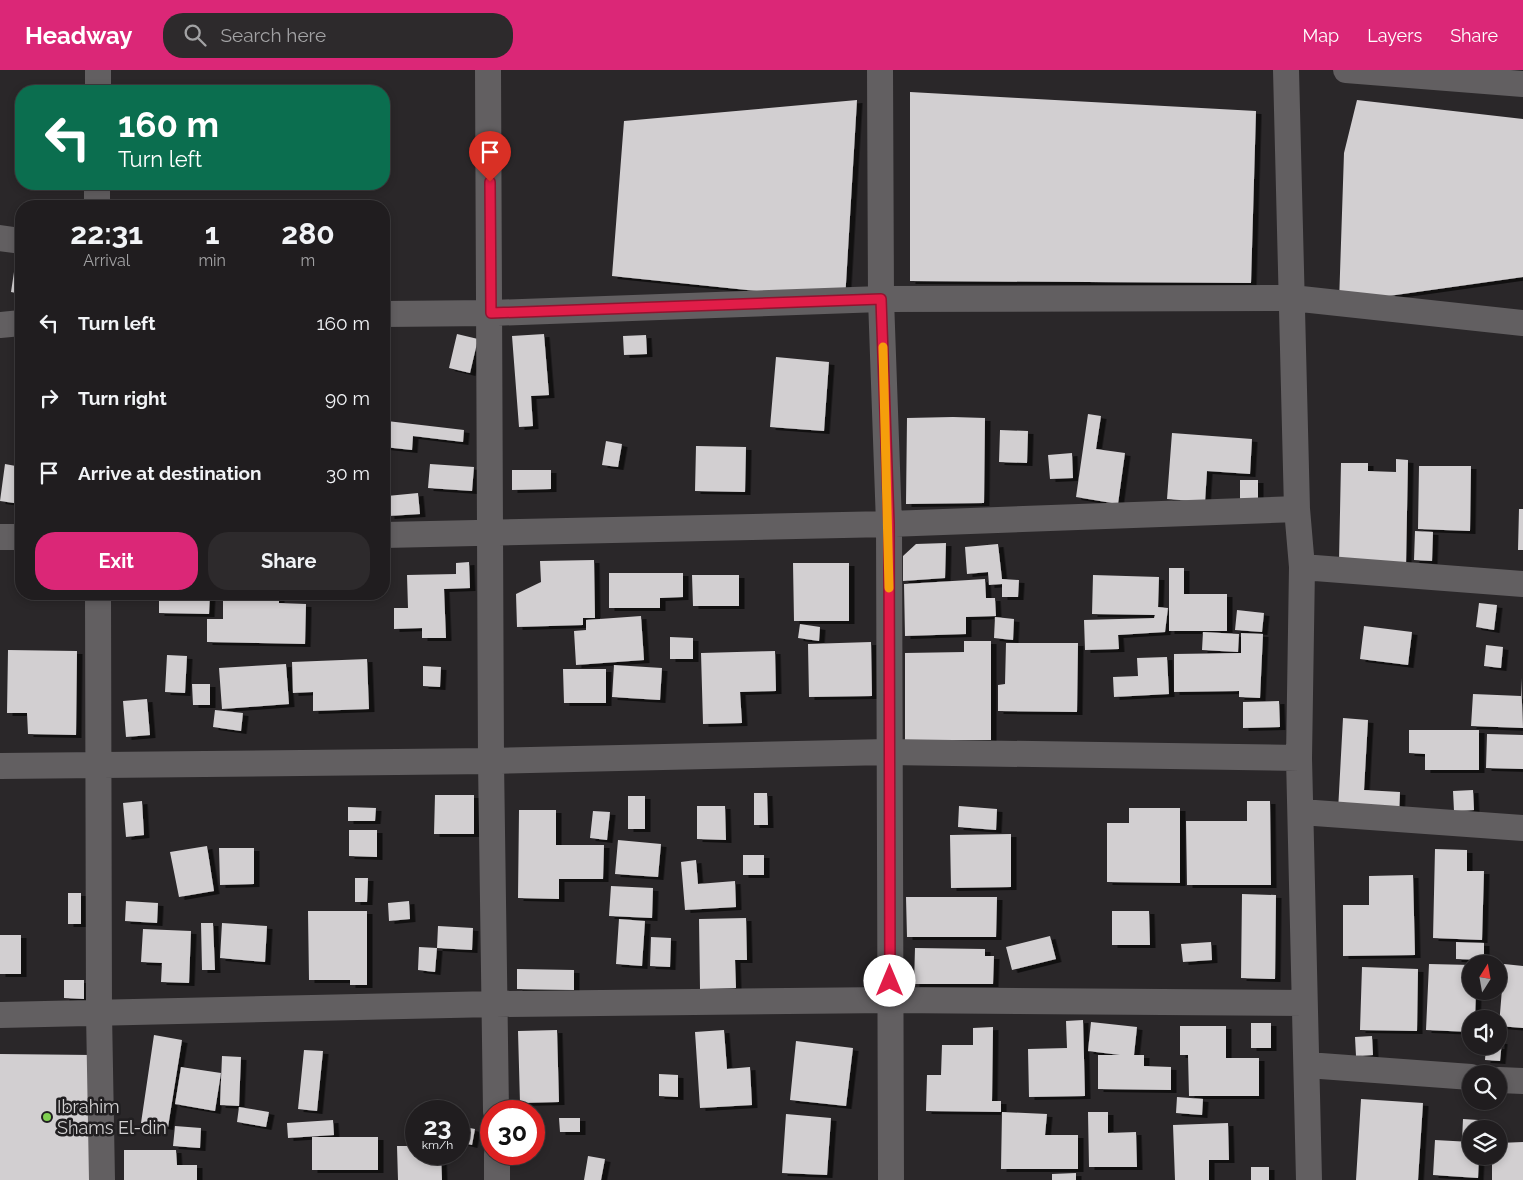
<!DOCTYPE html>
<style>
:root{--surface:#201d1f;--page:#2d2a2c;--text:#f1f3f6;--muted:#a2a2a4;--line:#3d3b3d;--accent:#db2777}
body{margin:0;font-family:Raleway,sans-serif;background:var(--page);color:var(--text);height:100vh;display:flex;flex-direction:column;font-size:19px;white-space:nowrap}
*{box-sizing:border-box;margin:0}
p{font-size:16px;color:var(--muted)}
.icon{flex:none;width:28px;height:28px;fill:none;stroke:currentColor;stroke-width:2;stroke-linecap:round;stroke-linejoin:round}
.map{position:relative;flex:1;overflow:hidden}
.details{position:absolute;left:15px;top:130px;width:375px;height:400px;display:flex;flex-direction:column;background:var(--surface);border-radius:20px;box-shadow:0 2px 8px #0003,0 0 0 1px var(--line)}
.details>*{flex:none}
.hud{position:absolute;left:15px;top:15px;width:375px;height:105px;border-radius:20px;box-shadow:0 2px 8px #0003,0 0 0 1px var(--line);background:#0b6e4f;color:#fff;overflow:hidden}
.needle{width:32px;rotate:11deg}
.buttons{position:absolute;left:1462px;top:885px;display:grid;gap:10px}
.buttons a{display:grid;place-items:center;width:45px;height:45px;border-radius:50%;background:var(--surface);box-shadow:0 2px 8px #0003,0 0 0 1px var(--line);font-size:25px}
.speed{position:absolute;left:405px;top:1030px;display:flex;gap:10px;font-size:25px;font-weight:700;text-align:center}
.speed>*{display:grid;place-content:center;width:65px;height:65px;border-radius:50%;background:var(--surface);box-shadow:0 2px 8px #0003,0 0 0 1px var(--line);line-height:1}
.speed small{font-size:12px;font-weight:400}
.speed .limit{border:8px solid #d22;background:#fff;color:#111}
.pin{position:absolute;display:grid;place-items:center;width:42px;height:42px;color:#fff;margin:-51px -21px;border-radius:50% 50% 50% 0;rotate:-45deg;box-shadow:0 0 5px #0007}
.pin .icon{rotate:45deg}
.me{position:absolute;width:55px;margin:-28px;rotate:0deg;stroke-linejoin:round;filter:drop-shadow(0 0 4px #0008)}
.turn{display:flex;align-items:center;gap:18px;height:105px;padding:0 20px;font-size:22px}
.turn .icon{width:65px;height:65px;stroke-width:2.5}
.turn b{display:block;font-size:35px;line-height:42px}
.eta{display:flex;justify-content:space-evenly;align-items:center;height:85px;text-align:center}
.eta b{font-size:30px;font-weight:700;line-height:35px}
.primary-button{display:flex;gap:10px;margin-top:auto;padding:10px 20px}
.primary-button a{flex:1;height:58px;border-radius:20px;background:var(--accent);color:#fff;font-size:20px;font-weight:700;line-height:58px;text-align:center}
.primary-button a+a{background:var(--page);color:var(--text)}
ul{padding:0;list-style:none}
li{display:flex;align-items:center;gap:15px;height:75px;padding:0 20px}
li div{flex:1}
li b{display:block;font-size:19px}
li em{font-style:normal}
header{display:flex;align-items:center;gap:30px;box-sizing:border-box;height:70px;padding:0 25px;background:var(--accent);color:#fff}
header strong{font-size:24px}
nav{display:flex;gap:28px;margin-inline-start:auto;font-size:18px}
.search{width:350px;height:45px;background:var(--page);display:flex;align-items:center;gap:12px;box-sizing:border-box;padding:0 18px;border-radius:20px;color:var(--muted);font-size:19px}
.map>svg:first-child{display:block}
.building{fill:#d2cfd1;filter:url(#shadow)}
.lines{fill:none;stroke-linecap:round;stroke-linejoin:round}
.street{stroke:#625f61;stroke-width:26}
.route-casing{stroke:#92132f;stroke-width:12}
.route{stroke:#e11d48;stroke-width:9}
.slow{stroke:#f59e0b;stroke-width:9}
.poi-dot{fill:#80d051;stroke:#201e20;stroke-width:2}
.labels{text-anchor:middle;stroke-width:5;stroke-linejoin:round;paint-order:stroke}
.poi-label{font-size:18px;fill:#d3d1d2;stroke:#201e20;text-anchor:start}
</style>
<header>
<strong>Headway</strong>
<div class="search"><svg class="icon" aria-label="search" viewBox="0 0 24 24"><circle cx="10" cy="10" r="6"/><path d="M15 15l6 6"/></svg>Search here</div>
<nav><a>Map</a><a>Layers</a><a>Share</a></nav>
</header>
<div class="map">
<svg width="1523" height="1110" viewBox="0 0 1523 1110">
<defs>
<filter id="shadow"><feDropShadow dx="5.5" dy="3" stdDeviation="0" flood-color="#0009"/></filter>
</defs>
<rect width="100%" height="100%" fill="#2a2729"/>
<path class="building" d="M910,22L1256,41L1251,213L910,211Z
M857,30L845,230L612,206L624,51Z
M1357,30L1523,49V207L1339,233L1344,83Z
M14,202L21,203V224L11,222Z
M457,264L478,269L470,303L449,298Z
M544,264L549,325L531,326L533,356L519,357L512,266Z
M646,265L647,284L624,285L623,266Z
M776,287L829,292L824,361L770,357Z
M1088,344L1101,346L1096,379L1125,383L1118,434L1076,427Z
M953,347L985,348L984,433L906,434L907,348Z
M387,351L464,360L463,372L413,366L412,380L384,377Z
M1000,360L1028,361L1027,393L999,392Z
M1172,363L1252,369L1250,404L1207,401L1205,432L1167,429Z
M606,371L622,374L618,397L602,395Z
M696,376L746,377L745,422L695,421Z
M1072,383L1073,408L1050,409L1048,385Z
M1396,389L1408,390L1406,494L1339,492L1341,393H1368V401L1396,402Z
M5,394L21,397V434L0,431Z
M430,394L474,397L472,421L428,418Z
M1419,396H1471L1470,461L1418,459Z
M512,400H551V419L512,420Z
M1240,410H1258V429L1240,430Z
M418,423L420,444L389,446L387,426Z
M1519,439H1523V480H1518Z
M1415,461L1433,462L1432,491L1414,490Z
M946,473L945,508L903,511V486L916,474Z
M998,474L1002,509L1019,510L1018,527H1002V514L989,515L988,502L967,504L965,477Z
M594,490L595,548H583V555L517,557L516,524L541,512L540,491Z
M469,492L470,518L444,519L446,568H422V558L394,559V538H408L407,505L456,504V493Z
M793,493H849V551H794Z
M1169,498H1184V524H1227V561H1169Z
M609,503H683V527L660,528V538H609Z
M692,505H739V536H693Z
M1093,505L1159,507L1158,537L1168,538L1165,562L1118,565L1119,579L1085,580L1084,550L1154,548L1155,545L1092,544Z
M985,509L986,528H995L996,546L966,547V564L905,566L904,514Z
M159,524H210L209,544L159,543Z
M223,524H279V533L306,534L305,574L207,572V549H223Z
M1479,533L1497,535L1494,560L1476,557Z
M1237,540L1264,543L1262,562L1235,560Z
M641,546L644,590L576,595L574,561L586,560V550Z
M995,547L1014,549L1013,570L994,568Z
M800,554L820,557L819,571L798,568Z
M1364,556L1412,562L1408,595L1360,589Z
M1203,562L1239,564L1238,582L1202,580Z
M1241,563L1263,564L1260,628L1239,627V621L1174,622V584L1241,583Z
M670,567L693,568V589H670Z
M964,571H991V670H905V583L964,582Z
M871,572L872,626L809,627L808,574Z
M1006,573H1078L1077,642L998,641V615L1005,614Z
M1486,575L1503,577L1501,598L1484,596Z
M8,580L77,581L76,665L28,664L27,643H7Z
M775,581L776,621L740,622L742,653L703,654L701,583Z
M167,585L187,586L185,623L165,622Z
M1167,587L1169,624L1114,627L1113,607L1138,606L1137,588Z
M367,589L369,639L313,641V622L293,623L292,592Z
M286,594L289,634L222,639L219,598Z
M614,595L662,598L660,630L612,627Z
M423,596L441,597L440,617L423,616Z
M563,599H606V633H564Z
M1521,608L1523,658L1471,656L1473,624L1521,626Z
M192,614H210V635H193Z
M147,629L150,665L126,667L123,631Z
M1279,631L1280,657L1243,658V632Z
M215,640L243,643L241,661L213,657Z
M1343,648L1368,650L1364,720L1400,722L1399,744L1338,741Z
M1409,660H1479V700H1425V684L1409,683Z
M1487,664L1523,665V699L1486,698Z
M1473,720L1474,740L1454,741L1453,721Z
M754,723H767L768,755H754Z
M435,725H474V764H434Z
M628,726H645V759H628Z
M142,731L144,765L126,767L123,733Z
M1247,731H1270L1271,815H1187L1186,751H1247Z
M697,736H725L726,770L697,769Z
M959,736L997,739L996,760L958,757Z
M348,737L376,738L375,751H348Z
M1129,738H1180V813L1107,812V753H1129Z
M519,740H556V775H604L603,809H559V829L518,828Z
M593,741L610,742L607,770L590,768Z
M349,760H377V787L349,786Z
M1011,764V817L951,818L950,765Z
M618,770L661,774L658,807L615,804Z
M207,776L214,821L179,827L170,782Z
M219,778H254V814L220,815Z
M1435,779L1467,780V801H1484L1482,870L1433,868Z
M743,785H764V805H743Z
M696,790L698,814L735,811L736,837L685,840L681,792Z
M1413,805L1415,885L1343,886V835H1369V806Z
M355,808H368L367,832H355Z
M611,816L653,818L652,848L609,846Z
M68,823H81V854H68Z
M1242,824L1276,825L1275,909L1241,908Z
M906,827H997L996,867H907Z
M126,831L158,833L157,853L125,851Z
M409,831L410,849L389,851L388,833Z
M308,841H367V915H350V910H309Z
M1112,841H1149L1150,875H1112Z
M746,848L747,890H735L736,918L700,919L699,849Z
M619,849L645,851L642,896L616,894Z
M201,853H213L215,900H202Z
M222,853L267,856L265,892L220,888Z
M438,856L473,858L472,880L437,878L435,902L418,900L419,877L437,878Z
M143,859L191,861L189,913L161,912L162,893L141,892Z
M0,865H21V904H0Z
M1050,866L1056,889L1012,900L1006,877Z
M651,867L671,868L670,897L650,896Z
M1211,872L1212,890L1183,892L1181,874Z
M1456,872L1484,873V890L1456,889Z
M915,878L985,879V886H994L993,914H914Z
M1429,894L1471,895V921H1476L1475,949H1471V962L1426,960Z
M1504,894L1523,896V958L1499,956Z
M1362,897L1418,899L1417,961L1360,960Z
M517,899L574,900V920L517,919Z
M64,910H84V929L64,928Z
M1083,950L1085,1026L1029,1027L1028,979L1067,978L1066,951Z
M1091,952L1137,957L1134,985H1144V996L1171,997V1020L1098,1019V985H1120L1088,981Z
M1251,953H1271V978H1251Z
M1180,956H1226V988H1259V1026H1189L1188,985H1180Z
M993,957L992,1031H1001V1042L926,1041L927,1005H941L942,975H973V958Z
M557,960L559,1032L520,1033L518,961Z
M724,960L727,999L750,997L752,1035L700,1038L695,962Z
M154,965L182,970L168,1057L141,1053Z
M1372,966L1373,985L1356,986L1355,967Z
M796,971L853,978L846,1036L790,1030Z
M1499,971H1502L1500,991L1485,990L1486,976H1499Z
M304,980L323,981L317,1041L298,1039Z
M0,984L92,985L95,1110H0Z
M222,986L241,987L239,1036L220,1035Z
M181,997L221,1003L215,1041L175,1034Z
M659,1004L678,1005V1027L659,1026Z
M1177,1027L1203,1029L1202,1045L1176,1043Z
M1361,1029L1423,1033L1418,1110H1356Z
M239,1037L269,1042L266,1057L237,1052Z
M1002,1042L1047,1044L1045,1065H1078V1099H1001Z
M1088,1042H1108V1063L1136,1062L1137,1097H1089Z
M786,1044L831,1048L827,1105L782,1103Z
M559,1048H580V1062H560Z
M1463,1049L1478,1050V1059H1471V1071H1462Z
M333,1050L334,1065L288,1068L287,1053Z
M1228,1053L1229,1090H1209V1110H1175L1173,1055Z
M175,1056L201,1058L200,1078L173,1076Z
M459,1056L475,1059L472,1075L459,1072Z
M312,1067H378V1100H312Z
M1435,1070L1471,1072V1086H1479L1478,1108L1433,1105Z
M1523,1072V1110H1492V1086H1499V1073Z
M397,1076H416V1084H441L442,1110H398Z
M124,1080H176L177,1095H197V1110H124Z
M588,1086L605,1089L601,1110H584Z
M1251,1097H1269V1110H1251Z
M1076,1103V1110H1052V1104Z"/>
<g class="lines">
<path class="street" d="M488,0L491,691L496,1041
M880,0L881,229L889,454L891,1110
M1286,0L1297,439L1302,497L1299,688L1309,1110
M1346,0L1523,14
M98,21V0
M97,136V114
M0,168L21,171
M384,244L491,243L881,229L1292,228L1523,253
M0,255L21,253
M384,465L889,454L1297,439
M0,467H21
M1302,497L1523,514
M98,524L99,943L102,1110
M0,696L491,691L888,682L1299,688
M1301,742L1523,758
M0,945L496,934L890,930L1304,933
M1307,995L1471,1007
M1499,1010L1523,1011
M497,1084V1110"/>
</g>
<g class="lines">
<defs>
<path id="route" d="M490,112L491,243L881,229L889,454L890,911"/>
</defs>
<use href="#route" class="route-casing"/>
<use href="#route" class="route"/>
<path class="slow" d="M883,277L889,518"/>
</g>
<circle class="poi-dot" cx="47" cy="1047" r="5"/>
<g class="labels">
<g class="poi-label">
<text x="57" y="1043">Ibrahim<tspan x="57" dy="21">Shams El-din</tspan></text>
</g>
</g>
</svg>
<div class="buttons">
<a><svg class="needle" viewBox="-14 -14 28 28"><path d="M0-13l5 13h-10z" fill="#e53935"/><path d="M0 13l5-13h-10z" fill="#a2a2a4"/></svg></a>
<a><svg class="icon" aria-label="sound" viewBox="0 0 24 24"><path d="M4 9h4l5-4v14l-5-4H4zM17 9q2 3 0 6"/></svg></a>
<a><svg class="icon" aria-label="search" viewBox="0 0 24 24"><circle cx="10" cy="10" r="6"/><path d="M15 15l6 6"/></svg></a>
<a><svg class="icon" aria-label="layers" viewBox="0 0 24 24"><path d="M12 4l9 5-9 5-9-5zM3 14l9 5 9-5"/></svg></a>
</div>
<div class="speed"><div>23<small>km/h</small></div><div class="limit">30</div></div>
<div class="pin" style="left:490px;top:112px;background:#d93025"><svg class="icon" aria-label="arrive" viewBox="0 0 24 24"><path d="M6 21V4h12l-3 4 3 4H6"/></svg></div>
<svg class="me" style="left:890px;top:911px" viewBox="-20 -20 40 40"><circle r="19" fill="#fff"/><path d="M0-13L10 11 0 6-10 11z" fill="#e11d48"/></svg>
<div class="hud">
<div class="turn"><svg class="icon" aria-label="left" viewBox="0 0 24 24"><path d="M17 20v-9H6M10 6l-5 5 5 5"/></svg><div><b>160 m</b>Turn left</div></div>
</div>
<section class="details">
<div class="eta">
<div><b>22:31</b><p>Arrival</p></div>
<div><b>1</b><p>min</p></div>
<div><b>280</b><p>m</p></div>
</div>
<ul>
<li><svg class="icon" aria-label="left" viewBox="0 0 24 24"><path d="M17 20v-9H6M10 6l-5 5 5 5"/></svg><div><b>Turn left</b></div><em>160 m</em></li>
<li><svg class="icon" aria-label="right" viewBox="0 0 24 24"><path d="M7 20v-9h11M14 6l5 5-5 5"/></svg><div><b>Turn right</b></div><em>90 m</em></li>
<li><svg class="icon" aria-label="arrive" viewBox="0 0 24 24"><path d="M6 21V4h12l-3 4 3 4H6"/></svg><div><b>Arrive at destination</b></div><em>30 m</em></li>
</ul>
<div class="primary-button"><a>Exit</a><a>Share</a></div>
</section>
</div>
